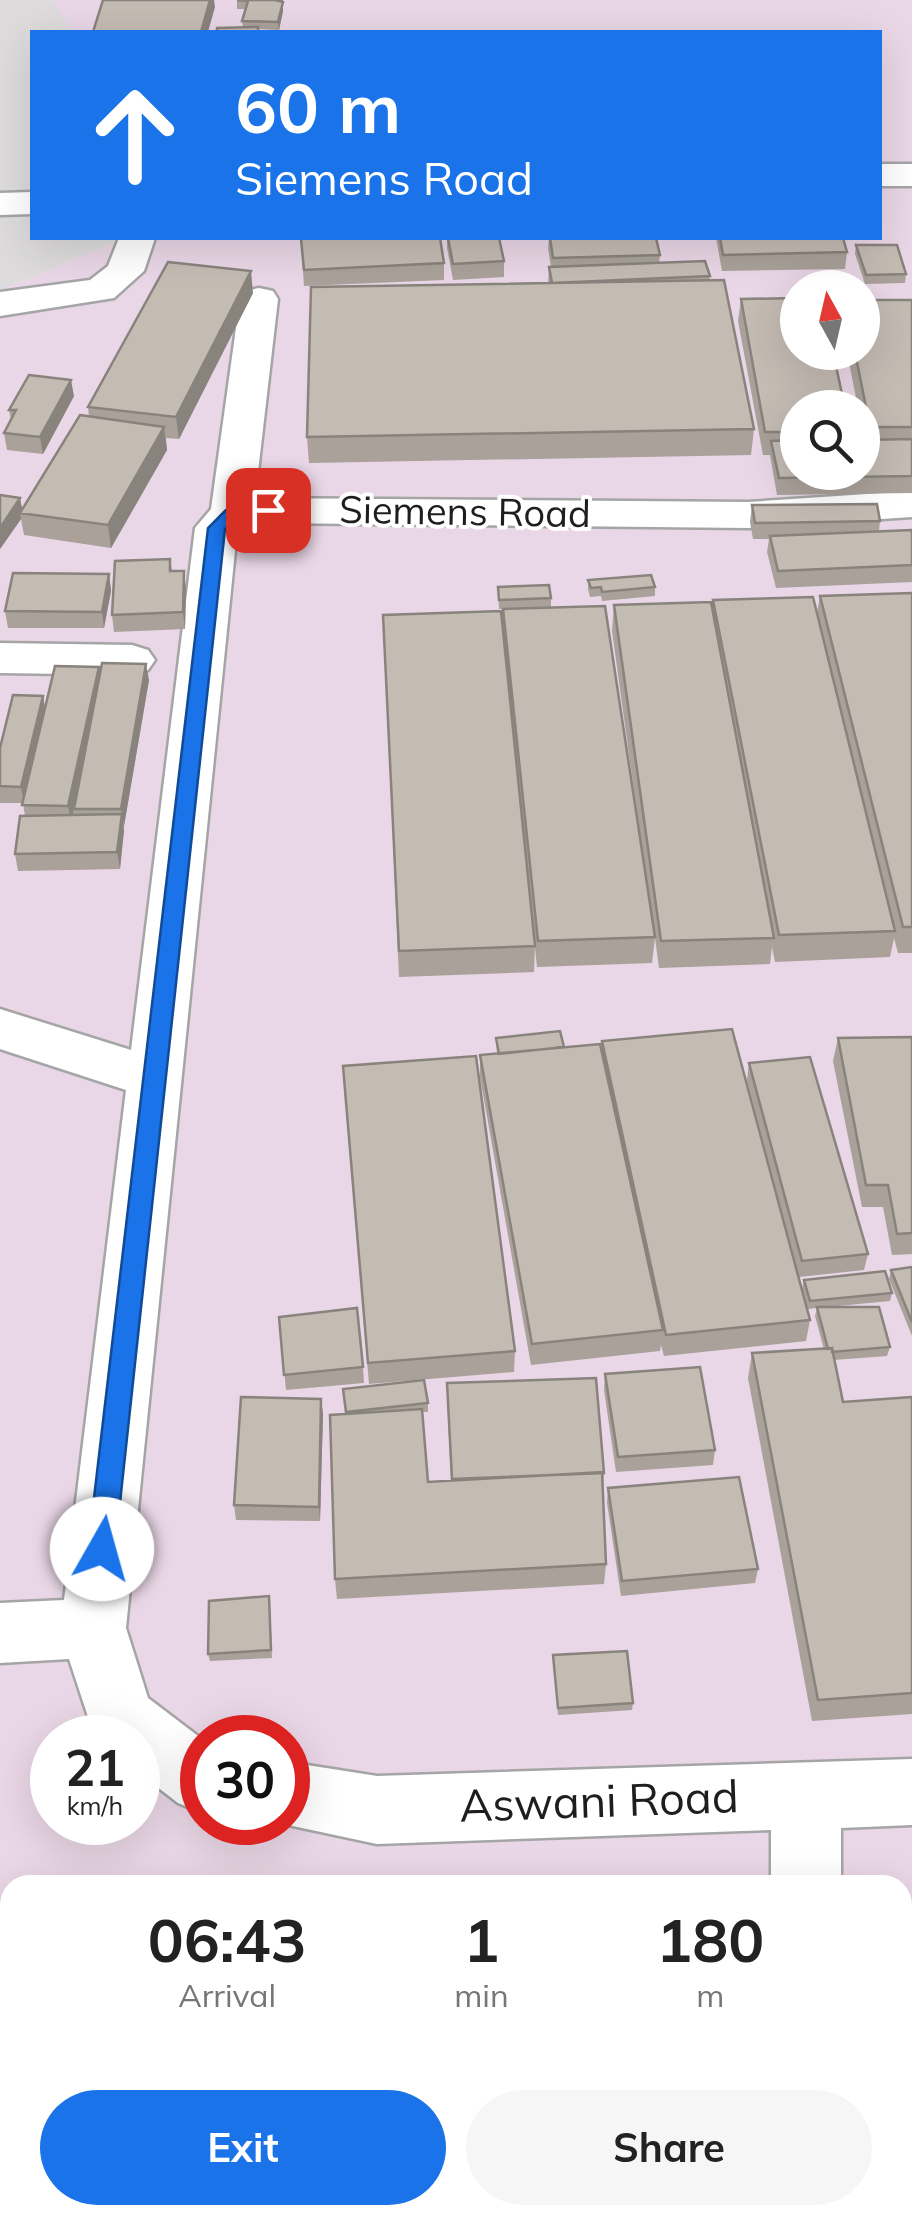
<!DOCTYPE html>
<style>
:root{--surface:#fff;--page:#f6f6f6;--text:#222;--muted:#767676;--accent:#1a73e8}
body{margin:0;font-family:Mulish,sans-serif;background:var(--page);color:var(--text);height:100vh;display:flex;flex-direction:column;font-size:38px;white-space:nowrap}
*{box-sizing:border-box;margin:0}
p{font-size:32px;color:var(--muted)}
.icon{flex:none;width:55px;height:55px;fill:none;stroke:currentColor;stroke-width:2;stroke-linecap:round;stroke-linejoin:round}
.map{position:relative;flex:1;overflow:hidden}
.side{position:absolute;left:0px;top:1875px;width:912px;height:350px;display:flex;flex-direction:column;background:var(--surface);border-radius:30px 30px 0 0;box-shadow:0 10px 40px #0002}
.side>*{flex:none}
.top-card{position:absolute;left:30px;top:30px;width:852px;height:210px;border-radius:0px;box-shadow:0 10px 40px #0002;background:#1a73e8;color:#fff;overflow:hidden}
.needle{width:65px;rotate:352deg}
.tools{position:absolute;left:780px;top:270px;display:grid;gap:20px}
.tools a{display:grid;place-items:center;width:100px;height:100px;border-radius:50%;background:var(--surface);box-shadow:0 10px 40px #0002;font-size:50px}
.speed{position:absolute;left:30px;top:1715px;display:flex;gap:20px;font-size:50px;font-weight:700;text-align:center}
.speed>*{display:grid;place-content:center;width:130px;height:130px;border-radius:50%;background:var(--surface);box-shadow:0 10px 40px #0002;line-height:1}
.speed small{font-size:25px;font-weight:400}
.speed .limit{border:15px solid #d22;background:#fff;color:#111}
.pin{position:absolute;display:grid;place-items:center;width:85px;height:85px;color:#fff;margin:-42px;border-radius:20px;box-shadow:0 5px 15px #0006}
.me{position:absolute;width:110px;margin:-55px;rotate:7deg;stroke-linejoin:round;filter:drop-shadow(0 0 8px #0008)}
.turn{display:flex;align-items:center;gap:35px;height:210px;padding:0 40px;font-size:45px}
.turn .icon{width:130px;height:130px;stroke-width:2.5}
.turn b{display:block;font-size:70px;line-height:85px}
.eta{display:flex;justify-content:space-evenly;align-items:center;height:170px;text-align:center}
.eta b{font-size:60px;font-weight:700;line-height:70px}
.button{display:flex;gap:20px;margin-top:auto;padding:20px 40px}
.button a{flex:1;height:115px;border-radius:60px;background:var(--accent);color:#fff;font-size:40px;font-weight:700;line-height:115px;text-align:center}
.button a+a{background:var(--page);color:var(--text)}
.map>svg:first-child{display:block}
.residential{fill:#dddbdb}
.industrial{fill:#e9d6e6;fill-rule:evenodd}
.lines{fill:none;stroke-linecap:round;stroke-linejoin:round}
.minor-casing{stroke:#a5a5a5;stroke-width:5}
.minor{fill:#fff;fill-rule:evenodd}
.wall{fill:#a9a19a}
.shaded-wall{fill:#89837d}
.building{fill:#c4bbb3;stroke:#89837d;stroke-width:2.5}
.route{fill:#1a73e8;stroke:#114b97;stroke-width:2.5}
.labels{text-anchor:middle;stroke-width:8;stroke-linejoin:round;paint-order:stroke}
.street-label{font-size:38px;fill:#1e1e1e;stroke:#fff}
.near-street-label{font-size:45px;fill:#1e1e1e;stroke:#fff}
</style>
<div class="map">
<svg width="912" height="2225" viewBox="0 0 912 2225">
<rect width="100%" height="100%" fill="#f0ebe4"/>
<path class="residential" d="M0,0H53L73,32H32V238H126L0,290Z"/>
<path class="industrial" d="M53,0H912V2225H0V290L126,238H880V32H73ZM798,288H862V352H798ZM798,408H862V472H798ZM52,1738H138V1822H52ZM202,1738H288V1822H202ZM10,1885H902V2215H10Z"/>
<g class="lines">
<defs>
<path id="minor" d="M880,164H912V186H880Z
M32,192V214L0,215V193Z
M119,238H155L144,271L114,298L0,316V292L90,280L108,266Z
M259,288L273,291L278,299L255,498L748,502L912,491V517L748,528L268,523L244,525L237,531L126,1628L148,1698L202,1739V1813L178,1803L138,1772V1738H95L69,1659L0,1663V1603L64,1600L126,1090L0,1049V1009L131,1050L195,528L211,509L240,299L245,291Z
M0,643L132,645L148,650L155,660L148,670L132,675L0,673Z
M912,1759V1825L841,1828V1885H771V1830L377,1844L274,1822H288V1762L377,1776Z
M762,2215H841L837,2225H758Z"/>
</defs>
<use href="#minor" class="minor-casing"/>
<use href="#minor" class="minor"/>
</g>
<path class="wall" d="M237,0H283V11L279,30L259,29V32H217L243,27L242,21L245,9H237Z
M447,238H499L504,261V277L453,280L447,248Z
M549,238H656L660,255L659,263L710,276L709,281L754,429L751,455L309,463L307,437L548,283L549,267H551L548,248Z
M716,238H843L847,252L845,269L722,271Z
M301,239L444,263V280L304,286Z
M856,245L906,274L905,283L865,284L855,254Z
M253,293L179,439L166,438L167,450L111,548L24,535L21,519L0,549V495L20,498L22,509L89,417L88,407Z
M741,299L798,408V472L864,440L862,431V408H858L847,352H862L912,300V493L777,495L770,455H763L738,321Z
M74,396L43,454L7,450L4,433L11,420L9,410Z
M752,505L880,521L879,531L912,530V582L776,588L767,552L769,539H753L750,522Z
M170,559L172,571L186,588L185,629L114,632L112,615Z
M109,574L111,591L104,628H8L5,611Z
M588,580L655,587V596L602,601L601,596L590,597L588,589Z
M498,587L551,598V607L499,609Z
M912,593V953H898L894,938L890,957L775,962L772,947L770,964L659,968L655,938L652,963L537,967L528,879L535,946L534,972L399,977L383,615L503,633V609L651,914L612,631L614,605L712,606L713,600L817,613L820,596Z
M99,667L100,676L149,680L124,826L120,869L18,871L15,854L25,816L23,803H0V748L45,709Z
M912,1037V1254L892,1255L883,1207H862L833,1061L838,1038Z
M496,1038L602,1053V1041L810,1320L806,1341L664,1356L661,1345L660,1351L531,1365L480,1077V1055L497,1054Z
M749,1063L868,1254L864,1270L799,1277L747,1080Z
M344,1088L515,1351L514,1372L369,1384Z
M912,1267V1336L889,1279L891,1270Z
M804,1280L892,1293L890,1301L827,1307L890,1347L887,1356L834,1360L843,1402L912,1397V1714L812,1721L748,1378L752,1353L824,1349L815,1316L817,1308L808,1309L802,1288Z
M279,1317L363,1367L364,1383L286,1390Z
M605,1374L715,1450L713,1465L616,1472L604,1390Z
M343,1389L428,1403V1412H422L428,1482L451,1481L447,1399L604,1473L603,1487L606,1564L604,1584L337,1599L335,1579L346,1414Z
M321,1399L323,1414L320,1521L236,1520L234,1505Z
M608,1488L758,1569L755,1583L621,1596L607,1503Z
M270,1604L272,1658L210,1661L208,1654Z
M553,1655L633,1703L632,1710L558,1715Z
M10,2024V2158L0,2159V2025Z"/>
<path class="shaded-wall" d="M210,0H214L215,7L208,32H201Z
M283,2V11L279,30L278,22Z
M251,271L253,293L179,439L176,417Z
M71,380L74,396L43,454L40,437Z
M164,427L167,450L111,548L108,525Z
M20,498L23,513H20L21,519L0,549V528Z
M184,571L186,588L185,629L183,612Z
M109,574L111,591L104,628L102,612Z
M146,664L149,680L124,826L121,809Z
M99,667L101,684L71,822L68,806Z
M43,696L46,713L24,803L21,787Z
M122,814L124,831L120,869L117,852Z
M321,1399L323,1414L320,1521L319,1507Z"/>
<path class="building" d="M103,0H210L201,32H93Z
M237,0H283H275L283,2L278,22L242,21L248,1Z
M258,27V32H217V28Z
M325,238H440L444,263L304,270L301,239Z
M448,238H499L504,261L453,264Z
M550,238H656L660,255L553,258Z
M720,238H843L847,252L723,255Z
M856,245H897L906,274L866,275Z
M705,261L710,276L552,283L549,267Z
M168,262L251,271L176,417L88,407Z
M724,280L754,429L307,437L311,287Z
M798,298V352H833L845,408H798V432H765L741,299Z
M862,300H912V427H870L855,352H862Z
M29,375L71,380L40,437L4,433L16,410H9Z
M80,415L164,427L108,525L20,513Z
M912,439V476L779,478L771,441L798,440V472H862V440Z
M0,495L20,498L0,528Z
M877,504L880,521L755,523L752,505Z
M912,530V565L778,571L770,536Z
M170,559V571H184L183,612L112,615L115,561Z
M13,573L109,574L102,612L5,611Z
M651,575L655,587L602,592L601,587L591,588L588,580Z
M549,585L551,598L499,600L498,587Z
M912,593V927H903L820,596Z
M813,597L895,931L779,935L713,600Z
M711,602L774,938L661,941L614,605Z
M605,606L655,937L538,941L503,609Z
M501,611L535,946L399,951L383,615Z
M102,663L146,664L121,809H74Z
M55,666L99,667L68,806L22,805Z
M13,695L43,696L21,787L0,786V748Z
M122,814L117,852L15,854L20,816Z
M732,1029L810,1320L666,1335L602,1041Z
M560,1031L564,1047L499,1054L496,1038Z
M912,1037V1233L897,1234L888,1185H866L838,1038Z
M600,1044L663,1330L532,1344L480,1055Z
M476,1056L515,1351L368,1363L343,1066Z
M810,1057L868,1254L802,1261L749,1063Z
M912,1267V1322L891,1270Z
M885,1271L892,1293L810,1301L804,1280Z
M817,1307H879L890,1347L832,1352V1348L828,1349Z
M357,1308L363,1367L284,1375L279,1317Z
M832,1348L843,1402L912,1397V1693L818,1700L752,1353Z
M700,1367L715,1450L618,1457L605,1374Z
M596,1378L604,1473L452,1479L447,1383Z
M424,1380L428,1403L346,1412L343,1389Z
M241,1397L321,1399L319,1507L234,1505Z
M422,1409L428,1482L602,1472L606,1564L335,1579L330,1415Z
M739,1477L758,1569L622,1581L608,1488Z
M269,1596L271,1650L208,1654L209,1601Z
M627,1651L633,1703L558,1708L553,1655Z
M10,2024V2148H0V2025Z"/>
<path class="route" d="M268,505L274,506V514L237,518L225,529L115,1549L111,1558L102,1561L92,1558L88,1549L208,528L226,510Z"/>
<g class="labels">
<g class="street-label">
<text transform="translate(465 512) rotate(1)" y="13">Siemens Road</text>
</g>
<g class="near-street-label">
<text transform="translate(599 1801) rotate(-2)" y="16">Aswani Road</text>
</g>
</g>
</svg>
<div class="tools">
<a><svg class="needle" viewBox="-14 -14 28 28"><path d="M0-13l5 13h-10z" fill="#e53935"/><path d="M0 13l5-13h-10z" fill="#767676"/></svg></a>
<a><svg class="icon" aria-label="search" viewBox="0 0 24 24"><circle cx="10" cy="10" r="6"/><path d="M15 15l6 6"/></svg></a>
</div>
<div class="speed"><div>21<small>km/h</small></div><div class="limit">30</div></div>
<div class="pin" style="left:268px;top:510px;background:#d93025"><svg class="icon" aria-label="arrive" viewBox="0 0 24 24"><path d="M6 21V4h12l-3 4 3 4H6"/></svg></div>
<svg class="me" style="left:102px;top:1549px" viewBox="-20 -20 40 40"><circle r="19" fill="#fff"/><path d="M0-13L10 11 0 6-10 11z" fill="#1a73e8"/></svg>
<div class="top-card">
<div class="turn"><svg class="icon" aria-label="ahead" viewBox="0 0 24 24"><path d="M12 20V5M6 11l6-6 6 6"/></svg><div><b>60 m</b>Siemens Road</div></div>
</div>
<section class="side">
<div class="eta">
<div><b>06:43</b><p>Arrival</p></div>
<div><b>1</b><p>min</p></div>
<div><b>180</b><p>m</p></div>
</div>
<div class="button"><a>Exit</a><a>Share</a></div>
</section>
</div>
